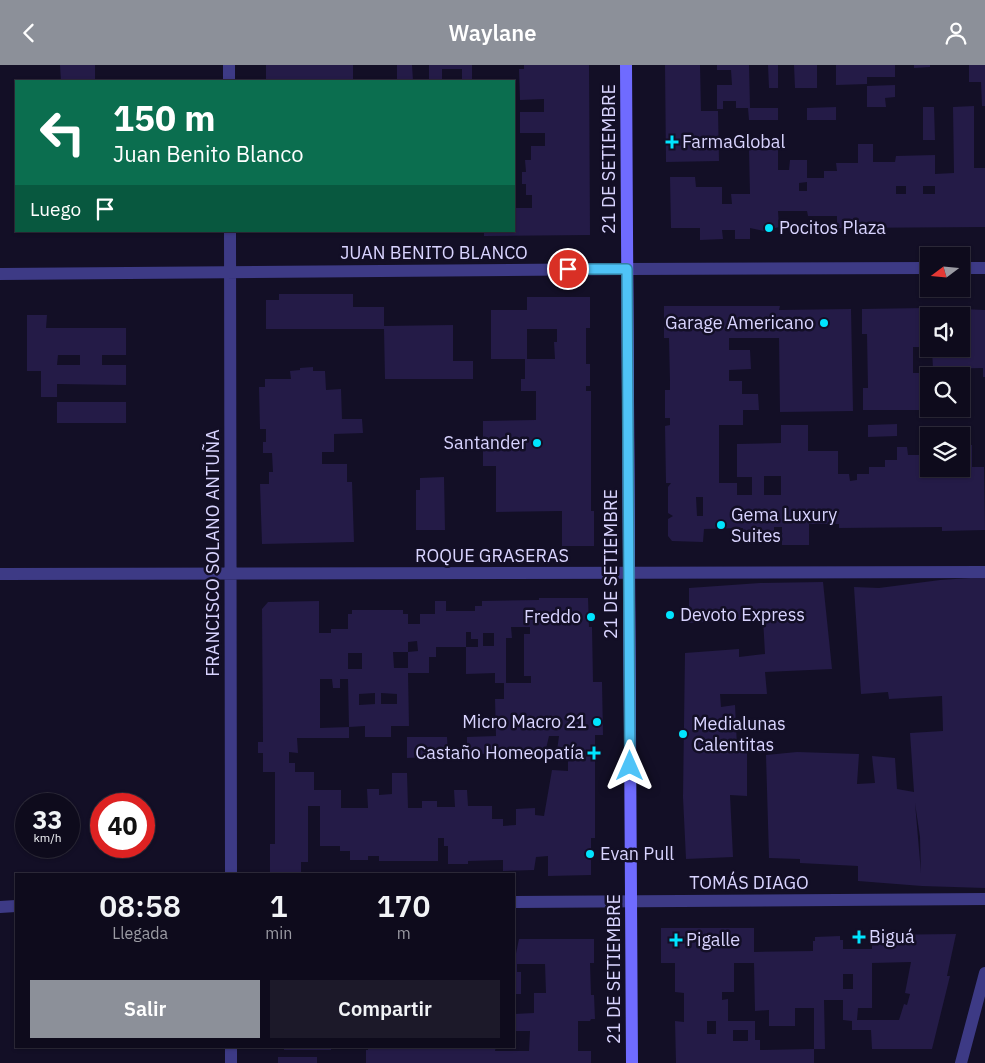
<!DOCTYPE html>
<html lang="es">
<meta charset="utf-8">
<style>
:root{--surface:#0e0b1c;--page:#1c1929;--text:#f1f3f6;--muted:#9b9ba3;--line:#2e2b3b;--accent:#8c9099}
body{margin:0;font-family:"IBM Plex Sans",sans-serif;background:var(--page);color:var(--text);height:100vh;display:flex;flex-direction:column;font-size:19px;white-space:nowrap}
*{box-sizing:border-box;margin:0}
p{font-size:16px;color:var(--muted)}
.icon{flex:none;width:28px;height:28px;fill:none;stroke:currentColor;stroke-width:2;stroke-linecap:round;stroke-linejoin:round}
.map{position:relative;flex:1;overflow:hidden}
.details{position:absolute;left:15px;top:808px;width:500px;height:175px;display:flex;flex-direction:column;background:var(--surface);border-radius:0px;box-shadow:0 1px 4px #0004,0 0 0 1px var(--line)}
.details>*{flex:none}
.guide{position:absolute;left:15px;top:15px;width:500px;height:152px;border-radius:0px;box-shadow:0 1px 4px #0004,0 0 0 1px var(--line);background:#0b6e4f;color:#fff;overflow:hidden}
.needle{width:32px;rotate:254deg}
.buttons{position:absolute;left:920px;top:182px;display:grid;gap:10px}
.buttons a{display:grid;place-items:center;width:50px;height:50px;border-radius:0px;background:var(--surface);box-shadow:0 1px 4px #0004,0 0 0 1px var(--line);font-size:25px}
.speed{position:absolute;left:15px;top:728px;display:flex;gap:10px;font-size:25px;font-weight:700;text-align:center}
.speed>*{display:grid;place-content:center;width:65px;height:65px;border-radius:50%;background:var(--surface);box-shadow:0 1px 4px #0004,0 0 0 1px var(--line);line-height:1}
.speed small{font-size:12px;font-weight:400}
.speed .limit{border:8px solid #d22;background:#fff;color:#111}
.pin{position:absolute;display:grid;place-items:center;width:42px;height:42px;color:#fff;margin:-21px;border:2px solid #fff;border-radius:50%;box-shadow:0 1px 5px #0007}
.me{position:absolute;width:55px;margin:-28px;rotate:0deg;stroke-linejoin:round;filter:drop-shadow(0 0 4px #0008)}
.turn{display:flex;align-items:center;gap:18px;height:105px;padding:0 15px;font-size:22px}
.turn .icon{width:65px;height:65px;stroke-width:2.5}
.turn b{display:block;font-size:35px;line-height:42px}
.then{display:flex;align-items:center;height:48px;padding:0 15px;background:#0003;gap:10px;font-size:19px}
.eta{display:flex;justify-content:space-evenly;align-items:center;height:85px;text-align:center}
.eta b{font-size:30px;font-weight:600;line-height:35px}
.cta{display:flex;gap:10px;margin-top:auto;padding:10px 15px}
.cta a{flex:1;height:58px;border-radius:0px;background:var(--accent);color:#fff;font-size:20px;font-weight:600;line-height:58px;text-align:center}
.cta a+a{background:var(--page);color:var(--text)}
header{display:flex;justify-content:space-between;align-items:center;height:65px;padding:0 15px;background:var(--accent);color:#fff;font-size:22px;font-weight:600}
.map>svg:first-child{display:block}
.building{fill:#241b47;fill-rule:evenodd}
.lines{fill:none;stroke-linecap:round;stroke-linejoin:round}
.street{stroke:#3d3a85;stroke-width:12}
.secondary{stroke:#6f6bff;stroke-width:12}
.route-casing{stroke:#337fa1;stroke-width:12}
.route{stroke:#4fc3f7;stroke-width:9}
.poi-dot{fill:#00e5ff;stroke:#130f26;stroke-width:2}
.labels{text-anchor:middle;stroke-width:5;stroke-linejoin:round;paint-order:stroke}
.poi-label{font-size:18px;fill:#d9d4ff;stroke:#130f26;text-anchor:start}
.street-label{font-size:18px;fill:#d9d4ff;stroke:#130f26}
</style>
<header><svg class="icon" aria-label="back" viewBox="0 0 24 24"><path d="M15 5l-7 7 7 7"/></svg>Waylane<svg class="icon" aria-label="person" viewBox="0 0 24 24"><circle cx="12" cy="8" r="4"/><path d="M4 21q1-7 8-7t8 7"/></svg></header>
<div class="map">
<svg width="985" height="998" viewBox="0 0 985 998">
<rect width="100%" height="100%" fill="#130f26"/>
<path class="building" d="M60,0H95V16H61Z
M266,0H353V16H266Z
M397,0H412L413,16H397Z
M429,0H472V16H462V4H442V16H429Z
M524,0H589L590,170L484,171V166H514V143H532V130H526V119H522V107H526L525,95H531V81H545V68H520V47H544V34L520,35L519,4H524Z
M665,0H700L701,46H718L719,96L666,97Z
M717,0H749L750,43H778V55H749L748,43H736V36H723V44H717V20H732L731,5H717Z
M768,0H778V23H769Z
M794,0H817V23H795Z
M836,0H895V12H867V19L836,20Z
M914,0H930V2L914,3Z
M969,0H985V41H982L981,17H969Z
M895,20V32L885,33L886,42H867V21Z
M974,41V103H985V162L837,163V151H808L807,146H778L779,162L764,166L750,163V174H735V165H722L723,174L700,175V163H671L670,112H695L696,122H722V139H732L731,129H750L749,85H778V105H789L790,95H807V113H824V106H837L836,98H858V79H873V97H895L896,91L935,90V109L954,108L953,42ZM807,117V126H799V118ZM896,121H906V129H896ZM923,121H935V129H923Z
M836,42V55H807V43Z
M923,42H934L935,75H923Z
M279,229H353V242H384V261L453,260V296H473V314H385L384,264H266V235H279Z
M527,232H590V263H586V299H590V321H586V326H591V446H594V481H562V446L496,447V401H483V356L536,355V326H521V314H525V294H491V245H527ZM527,264H557V277H554L555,294H527Z
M664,241H780L779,245L851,244L853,346L780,347L779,273H729V285H750L751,304L729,305V316H742V329H758L759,345H743V360H719V418H737V430H752V412H737V379L781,378V360H808V386H838V409H849L850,416L857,415V409H869V402H885V395H897V382H907L908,390H929V404H961V380H972V402H984L985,465L942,466V462L839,463V459H809V480H782V462H774V467H769V470H753V468H742L743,463L704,464L703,477L672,476L668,471V454L673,451L668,448V422L671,418H666L665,361L670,360V353H665V325H670V316L669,273H664ZM764,411H781V430H764ZM696,432H703V451H697Z
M925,243V246H939L938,243L985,245V312H983V303L933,304L932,284H961V251H929V285H925V282H913V308H925L926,345H863V323H868L867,269H862V244Z
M27,250H47L46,263H126V290H102V300H126V320L57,319V332H41V306H27ZM58,290H80V300H57Z
M313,302V306H325L326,325L341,324L342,354H362L363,368L334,369V387H322V399H347V417H352L354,477L262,479L260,419H269V407H273L272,388H263V377H266V364H260L259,322H265V314H291L290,306L300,305V303Z
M57,337H126V358H57Z
M897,359V371L868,372V360Z
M444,412L445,465H416V425H420V413Z
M985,512V823L922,821L858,816V801L800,798V794L769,793L766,690L797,687L859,689L857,719L875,718L872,691L895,693L897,724L914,727L910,668L943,666L942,631L889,634L888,627L861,629L854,522L879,523L940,515ZM915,738L920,772L921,808Z
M823,517L832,604L765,607L767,629H720L721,642L735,640L737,681H747V731L730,730L733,792L686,794L683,732L685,588L739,584V592L765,589L763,553L689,558V523L760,518Z
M539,533H588L589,562H592L593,617H602L603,670H595V773H591V810L548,811V791L536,792L534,805L503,806V795L468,796V799H448V781H444V773H438V796H379V791H368V795H350V786H340V781H320V741H308V797H301V808H270V779H275V707H263V688H258V677H263L262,544L268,537L319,536V568H331V564H348V549H352V545H403V549H408V559H420V549H435V536H446V546H475V541H482V536L539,535ZM511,562H530V569H524V611H531V618H506V573H512ZM466,567H471V574H478V582H466V609L495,608V618H504V634H495L496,671L467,672V689L545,688L549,671H559L556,693H568V706L552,705L544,751L535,750V743L516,744V760L503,761V754H492V741H468L467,725H454L455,742H437V736H422V743H408L407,708H392V729L379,730V724H367L368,743H341V725H314V707H295V698H289V687L298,688L297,673H349V662L320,663V614H332L333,623H340V614H348L349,662L365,661V672H391V661H409L408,608H429V592H436V582H466ZM483,568H494V581H483ZM417,576L418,586L408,587V603H394L393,587H408V577ZM348,588H362V604H348ZM375,628V639L359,640V629ZM381,628L397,629V639H381Z
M407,672H447L448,691L407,693Z
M661,863H754V887L813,886V876H815V872L840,871V875H843V884H872V870L956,869L947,911H950L932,984H872L871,965H852V956L843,955V935H824L825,984H814V943H795V961H769V945L755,946L754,898H734V927H722V935L728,934V956H755V975H760V985L814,984V998H676L675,956L684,957V928L675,927V898H661ZM911,897L905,928L910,929L907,940L904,939L899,955H857L858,943H872V898ZM843,909H853V924H843ZM707,956H716V969H707ZM733,965H748V976H733Z
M519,874H594V898H590L591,930H594L595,954H591L590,956H578V986H591V998H366V985H368V981H442V984H475V981H496L495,986H529L530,966H514V949L534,948V928H546L545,899H517V907H521V929H514V898Z
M284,981H331V985H284Z
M278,992H317V998H278Z"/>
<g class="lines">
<path class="street" d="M229,0V16
M230,166L231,809
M961,203H985
M0,209L627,204L929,203
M0,509L985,507
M514,837L985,834
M0,842L16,841
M231,981V998
M961,998L985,908"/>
<path class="secondary" d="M626,0L632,998"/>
</g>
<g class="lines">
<defs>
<path id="route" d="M568,204H627L630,701"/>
</defs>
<use href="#route" class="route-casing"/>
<use href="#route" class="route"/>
</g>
<g class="poi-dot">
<path d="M669.5 69.5h5v5h5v5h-5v5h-5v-5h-5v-5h5z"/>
<circle cx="769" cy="163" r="5"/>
<circle cx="824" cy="258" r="5"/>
<circle cx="537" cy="378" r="5"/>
<circle cx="721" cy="460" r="5"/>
<circle cx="670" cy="550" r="5"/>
<circle cx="591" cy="552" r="5"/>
<circle cx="597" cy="657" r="5"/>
<circle cx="683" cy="669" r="5"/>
<path d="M591.5 680.5h5v5h5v5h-5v5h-5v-5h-5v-5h5z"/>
<circle cx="590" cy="789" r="5"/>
<path d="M856.5 864.5h5v5h5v5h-5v5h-5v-5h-5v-5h5z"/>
<path d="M673.5 867.5h5v5h5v5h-5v5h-5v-5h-5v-5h5z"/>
</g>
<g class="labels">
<g class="poi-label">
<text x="682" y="83">FarmaGlobal</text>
<text x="779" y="169">Pocitos Plaza</text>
<text x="814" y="264" text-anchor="end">Garage Americano</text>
<text x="527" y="384" text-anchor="end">Santander</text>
<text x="731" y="456">Gema Luxury<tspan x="731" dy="21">Suites</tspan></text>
<text x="680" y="556">Devoto Express</text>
<text x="581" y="558" text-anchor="end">Freddo</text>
<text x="587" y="663" text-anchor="end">Micro Macro 21</text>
<text x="693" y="665">Medialunas<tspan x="693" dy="21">Calentitas</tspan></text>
<text x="584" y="694" text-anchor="end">Castaño Homeopatía</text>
<text x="600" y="795">Evan Pull</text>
<text x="869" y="878">Biguá</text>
<text x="686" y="881">Pigalle</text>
</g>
<g class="street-label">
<text transform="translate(609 94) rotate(-90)" y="6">21 DE SETIEMBRE</text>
<text x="434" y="194">JUAN BENITO BLANCO</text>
<text transform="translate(213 488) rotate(-90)" y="6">FRANCISCO SOLANO ANTUÑA</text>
<text x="492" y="497">ROQUE GRASERAS</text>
<text transform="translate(611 499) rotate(-90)" y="6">21 DE SETIEMBRE</text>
<text x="749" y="824">TOMÁS DIAGO</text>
<text transform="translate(614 904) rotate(-90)" y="6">21 DE SETIEMBRE</text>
</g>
</g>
</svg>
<div class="buttons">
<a><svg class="needle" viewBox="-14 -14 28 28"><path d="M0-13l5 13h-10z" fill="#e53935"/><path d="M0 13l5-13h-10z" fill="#9b9ba3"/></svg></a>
<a><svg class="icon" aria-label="sound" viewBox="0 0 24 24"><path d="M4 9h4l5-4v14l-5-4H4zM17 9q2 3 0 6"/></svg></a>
<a><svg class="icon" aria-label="search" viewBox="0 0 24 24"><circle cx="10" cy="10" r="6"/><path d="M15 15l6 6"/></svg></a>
<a><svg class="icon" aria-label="layers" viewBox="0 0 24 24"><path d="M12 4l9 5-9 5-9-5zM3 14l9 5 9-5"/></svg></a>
</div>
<div class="speed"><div>33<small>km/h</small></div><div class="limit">40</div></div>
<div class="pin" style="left:568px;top:204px;background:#d93025"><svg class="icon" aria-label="arrive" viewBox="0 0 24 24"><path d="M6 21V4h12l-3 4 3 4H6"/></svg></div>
<svg class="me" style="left:630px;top:701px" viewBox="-20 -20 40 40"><path d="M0-17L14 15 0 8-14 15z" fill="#4fc3f7" stroke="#fff" stroke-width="4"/></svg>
<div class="guide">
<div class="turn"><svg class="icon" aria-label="left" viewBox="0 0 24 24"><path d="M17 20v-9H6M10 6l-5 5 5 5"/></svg><div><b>150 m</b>Juan Benito Blanco</div></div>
<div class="then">Luego<svg class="icon" aria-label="arrive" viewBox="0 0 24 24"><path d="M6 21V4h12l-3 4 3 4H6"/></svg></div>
</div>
<section class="details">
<div class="eta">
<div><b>08:58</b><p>Llegada</p></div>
<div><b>1</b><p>min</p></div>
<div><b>170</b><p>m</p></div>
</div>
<div class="cta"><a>Salir</a><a>Compartir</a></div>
</section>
</div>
